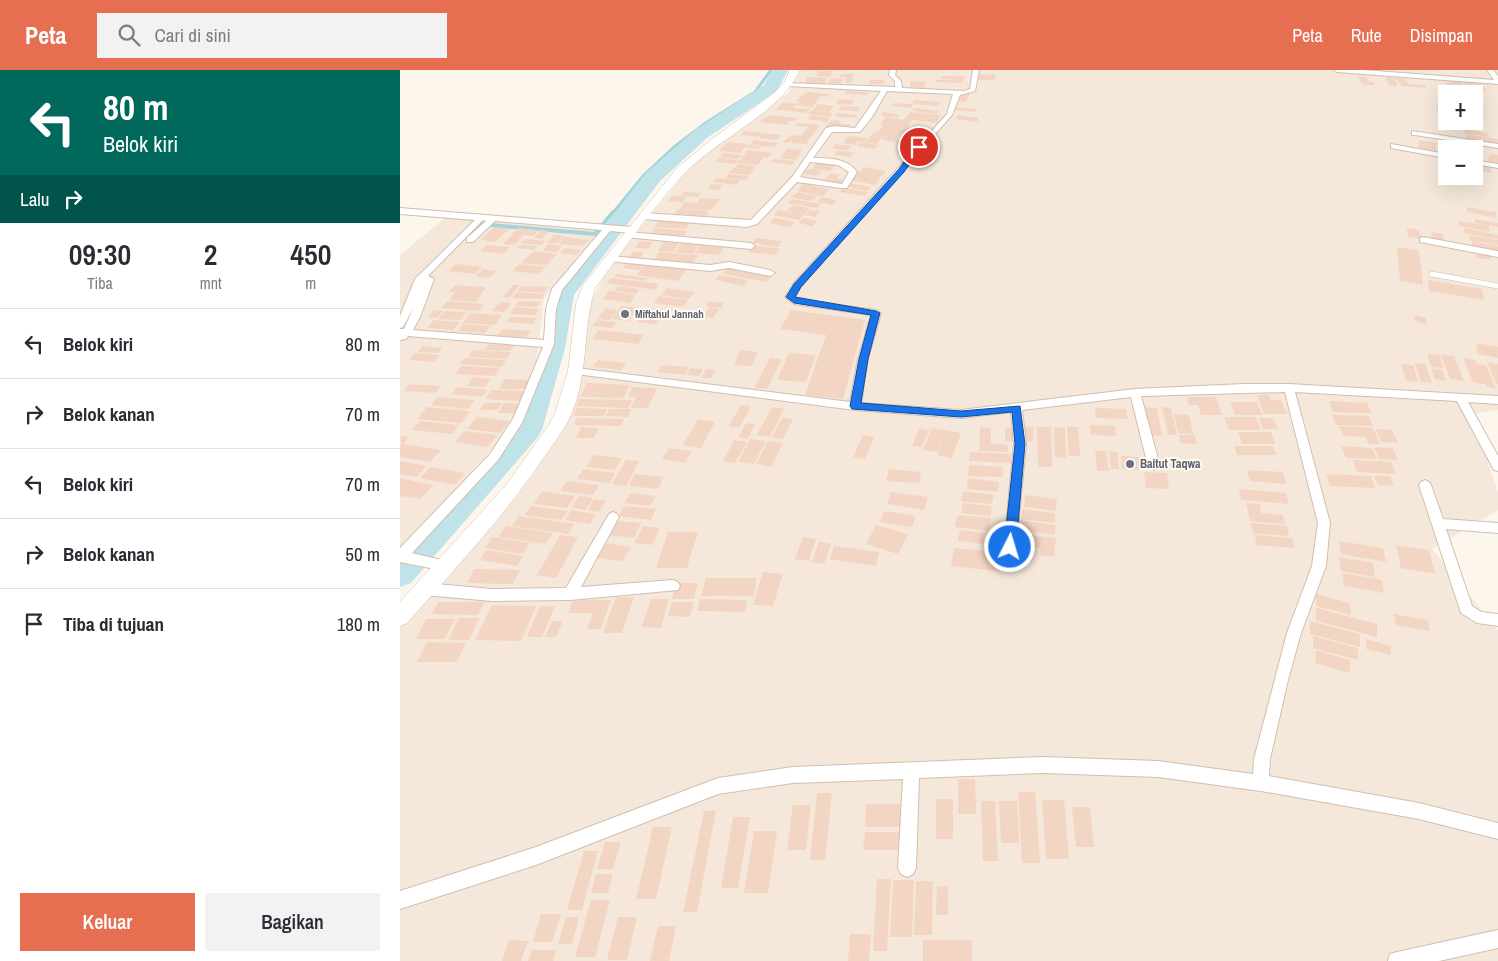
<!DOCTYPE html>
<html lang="id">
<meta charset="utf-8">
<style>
:root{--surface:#fff;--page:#f2f2f3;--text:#2b2b33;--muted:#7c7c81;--line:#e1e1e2;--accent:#e76f51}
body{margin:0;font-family:"Archivo Narrow",sans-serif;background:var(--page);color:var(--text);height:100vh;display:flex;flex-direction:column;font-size:19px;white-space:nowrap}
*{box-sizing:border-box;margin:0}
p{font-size:16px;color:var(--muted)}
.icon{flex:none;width:28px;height:28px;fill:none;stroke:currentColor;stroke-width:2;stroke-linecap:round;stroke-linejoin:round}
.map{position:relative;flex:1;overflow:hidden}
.panel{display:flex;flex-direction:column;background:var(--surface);width:400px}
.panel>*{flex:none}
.guide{background:#00695c;color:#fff;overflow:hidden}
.fabs{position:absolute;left:1038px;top:15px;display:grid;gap:10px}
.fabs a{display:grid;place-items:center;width:45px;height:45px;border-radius:0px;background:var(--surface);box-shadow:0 5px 20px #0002;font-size:25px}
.pin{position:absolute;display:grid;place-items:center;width:42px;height:42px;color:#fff;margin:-21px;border:2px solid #fff;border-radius:50%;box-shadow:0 1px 5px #0007}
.me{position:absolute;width:55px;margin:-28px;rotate:5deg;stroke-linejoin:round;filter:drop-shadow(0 0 4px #0008)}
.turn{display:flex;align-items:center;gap:18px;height:105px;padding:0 20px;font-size:22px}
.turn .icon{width:65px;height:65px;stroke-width:2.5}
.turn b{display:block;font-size:35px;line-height:42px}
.then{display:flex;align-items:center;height:48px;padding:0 20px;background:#0003;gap:10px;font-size:19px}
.eta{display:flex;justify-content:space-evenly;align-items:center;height:85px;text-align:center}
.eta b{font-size:30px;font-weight:600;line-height:35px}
.cta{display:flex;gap:10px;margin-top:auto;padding:10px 20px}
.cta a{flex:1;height:58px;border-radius:0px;background:var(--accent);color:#fff;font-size:20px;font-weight:600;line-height:58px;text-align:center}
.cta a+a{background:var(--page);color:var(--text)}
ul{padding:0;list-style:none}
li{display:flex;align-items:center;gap:15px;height:70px;padding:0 20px;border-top:1px solid var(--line)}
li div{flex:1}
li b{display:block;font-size:19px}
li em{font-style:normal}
header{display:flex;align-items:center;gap:30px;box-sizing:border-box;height:70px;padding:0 25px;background:var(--accent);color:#fff}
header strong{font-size:24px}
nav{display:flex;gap:28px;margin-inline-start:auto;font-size:18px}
.search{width:350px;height:45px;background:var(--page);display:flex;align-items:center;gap:12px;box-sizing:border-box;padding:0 18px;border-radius:0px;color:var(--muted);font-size:19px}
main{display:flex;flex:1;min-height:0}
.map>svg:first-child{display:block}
.residential{fill:#f5e8da;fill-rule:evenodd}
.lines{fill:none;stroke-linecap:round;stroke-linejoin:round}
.stream-far1{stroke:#a5d3da;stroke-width:3}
.stream{stroke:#a5d3da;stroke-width:4}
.river{fill:#bfe3e8;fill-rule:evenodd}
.building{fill:#f3d5c3}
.lane-casing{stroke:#d1beb0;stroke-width:6}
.street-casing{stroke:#d1beb0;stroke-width:2}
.secondary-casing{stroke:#d6c0b0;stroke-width:1}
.lane{stroke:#fff;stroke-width:5}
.street{fill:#fff;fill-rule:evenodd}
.secondary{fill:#fff;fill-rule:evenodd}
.route{fill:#1a73e8;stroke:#114b97}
.worship-dot{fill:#6b7280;stroke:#fffaf3;stroke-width:2}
.labels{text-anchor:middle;stroke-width:4;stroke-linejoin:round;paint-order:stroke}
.far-worship-label{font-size:11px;font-weight:bold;fill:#5b616d;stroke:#fffaf3;text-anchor:start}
.worship-label{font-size:12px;font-weight:bold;fill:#5b616d;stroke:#fffaf3;text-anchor:start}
</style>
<header>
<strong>Peta</strong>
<div class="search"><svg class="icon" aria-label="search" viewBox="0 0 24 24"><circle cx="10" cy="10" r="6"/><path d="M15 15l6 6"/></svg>Cari di sini</div>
<nav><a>Peta</a><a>Rute</a><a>Disimpan</a></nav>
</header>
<main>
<section class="panel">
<div class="guide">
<div class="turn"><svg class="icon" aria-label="left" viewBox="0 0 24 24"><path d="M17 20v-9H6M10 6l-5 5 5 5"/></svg><div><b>80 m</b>Belok kiri</div></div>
<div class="then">Lalu<svg class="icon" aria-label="right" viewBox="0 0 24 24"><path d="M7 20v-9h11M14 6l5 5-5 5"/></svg></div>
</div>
<div class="eta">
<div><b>09:30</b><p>Tiba</p></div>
<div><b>2</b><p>mnt</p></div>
<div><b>450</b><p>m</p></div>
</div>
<ul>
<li><svg class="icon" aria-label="left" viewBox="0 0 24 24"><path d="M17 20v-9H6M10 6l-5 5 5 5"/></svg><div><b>Belok kiri</b></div><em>80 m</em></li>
<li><svg class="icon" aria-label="right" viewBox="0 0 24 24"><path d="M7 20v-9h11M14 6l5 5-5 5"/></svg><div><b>Belok kanan</b></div><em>70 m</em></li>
<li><svg class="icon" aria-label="left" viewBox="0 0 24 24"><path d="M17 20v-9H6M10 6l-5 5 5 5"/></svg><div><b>Belok kiri</b></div><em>70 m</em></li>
<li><svg class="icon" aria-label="right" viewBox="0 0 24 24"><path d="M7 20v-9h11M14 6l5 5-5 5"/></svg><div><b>Belok kanan</b></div><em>50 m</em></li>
<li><svg class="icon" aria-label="arrive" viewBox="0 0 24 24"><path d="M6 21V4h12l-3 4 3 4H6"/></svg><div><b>Tiba di tujuan</b></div><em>180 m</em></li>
</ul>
<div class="cta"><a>Keluar</a><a>Bagikan</a></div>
</section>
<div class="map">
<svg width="1098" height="891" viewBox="0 0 1098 891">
<rect width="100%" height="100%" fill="#fdf6ec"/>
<path class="residential" d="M400,0H1098V340L1072,344L1098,422V440L1032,479L1098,560V891H0V549L139,390L173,324L190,233L210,196L284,104L326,66L389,22ZM1046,24H1074V51H1046ZM1046,79H1074V106H1046Z
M51,143L208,158L144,228L134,317L105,365L0,479V185Z"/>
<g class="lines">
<path class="stream-far1" d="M212,144L244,105L274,77L307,52L355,22L371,0"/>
<path class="stream" d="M75,158L79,154L195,164L213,142"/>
<path class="river" d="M372,0H388L377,21L307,68L260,111L174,225L165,278L142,360L138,367L11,513L0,517V482L116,356L141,278L152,225L155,220L246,103L295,60L364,15Z"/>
</g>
<path class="building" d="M418,0L420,1H432L430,7L416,6Z
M441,4H454L451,13H445L447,7H439Z
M579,4L596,5L595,10H578Z
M542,6H564L563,10L541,9Z
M957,6L966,7L969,12H973L975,15H963Z
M407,7L427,8L424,15H404Z
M985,7L994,8L998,16L989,15Z
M430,8L443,9L441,13H428Z
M995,8L1006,9L1008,14L1025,15L1026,18L1002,16Z
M470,10H485L484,14H469Z
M536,10H563V13L535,12Z
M510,11L526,12L525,18L510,17Z
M1046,12H1053L1058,19L1053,12H1061L1067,20L1063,12L1081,14L1088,21L1076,20L1080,28L1074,27V24H1051Z
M446,21L468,22L467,25L445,24Z
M408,22L429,24L427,27L420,26L412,38L397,35L400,31H396L399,28Z
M560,23L570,24L566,32L556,31Z
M439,29L454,30L451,35L436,34Z
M514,30L540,32L538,36L512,34Z
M383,32L387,33L397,34L394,37L385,36L381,40H376Z
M1042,32L1046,33V45L1040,44L1037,39L1036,35L1043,36Z
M494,33L513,34L511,38L492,36Z
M418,34L434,36L429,42L413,40Z
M385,36L397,38L410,39L406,43L382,40Z
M441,36L460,37L458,41L438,40Z
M556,37L577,39L575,42L554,40Z
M514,38L539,41L537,44L512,41Z
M411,40L433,43L430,47L408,44Z
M483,42L500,45L498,48L481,46Z
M510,42L540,45L537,53L512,50L505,59L511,60L508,64L501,63L495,72L482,70L485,66L491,67L484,65L477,74L466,72L472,64L480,60L483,55H480L485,47L503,50Z
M437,43L457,45L455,48L435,47Z
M369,45L398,48L395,51H388L387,55L359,52Z
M411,45L430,48L427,52L407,49Z
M558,45L579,48L577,52L555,49Z
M432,50L441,51L439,53L450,55L447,59L426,56Z
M397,53L420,55L406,74L391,73L392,69L389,73L382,72L392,65L401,66L408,57L395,56Z
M1049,54L1069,56L1070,59L1050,57Z
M1063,59L1088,63L1089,67L1064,63Z
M344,61L362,63L358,67L340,65Z
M363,63L381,65L377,70L359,68Z
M1066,64L1098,69V73L1066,70Z
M448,66L467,68L465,72L458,71L455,75L443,73Z
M499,69L514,72L510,76L495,73Z
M354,70L378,73L374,77L350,75Z
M1019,70L1037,73L1036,81L1018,78Z
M328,72L347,74L345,75L361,77L359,79L345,77L340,83L319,81Z
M460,72L478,75L475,79L457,76Z
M435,74L450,76L448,80L432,79Z
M1038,75L1048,76L1046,83L1037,82Z
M387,79L402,80L396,90L380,88Z
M348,80L372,83L368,88L364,87L358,95L337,93Z
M437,81L454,82L451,87L434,85Z
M323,83L341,85L338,89L320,87Z
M1090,84L1098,85V94L1088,92Z
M319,88L338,90L335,94L316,92Z
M374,89L395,91L392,95L371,92Z
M417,92L437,94L431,101L412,99Z
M339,94L355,96L350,105L328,103Z
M1078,94L1091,96V103L1078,100Z
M464,97L486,101L477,110H479L475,115L450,110L457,101L460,102Z
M408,99L421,101L418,106L404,104Z
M431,103L440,105L437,108L444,110L440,114L423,111Z
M329,104L349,106L346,110L325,108Z
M316,108L340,110L337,115L312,112Z
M449,113L471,117L467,121L446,117Z
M311,114L323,115L319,120L307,119Z
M403,114L429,119L423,126L397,121Z
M444,118L468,122L465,126L440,122Z
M284,122L301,123L298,127L281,126Z
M398,122L418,126L409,131L391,127Z
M272,126L286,127L283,132L268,131Z
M422,127L437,130L432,135L417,132Z
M300,128L321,129L311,140L280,139L284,132L297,133Z
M392,129L421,134L417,138L388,133Z
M393,135L410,138L404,145L387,141Z
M1067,137L1096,142L1097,148L1067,142Z
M278,139L309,141L307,146L275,144Z
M378,140L403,145L399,150L374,145Z
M410,140L420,141L415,147L405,145Z
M374,148L395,152L390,157L369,153Z
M404,148L418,151L412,156L398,153Z
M1075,149L1098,153V157L1075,153Z
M259,150L290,152L286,159L254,157Z
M1059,151L1089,156L1090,162L1059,156Z
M94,157L109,159L95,172L80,170Z
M118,158L139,160L133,166L124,165L114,175L103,174Z
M255,158L287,161L282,168L250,165Z
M1007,158L1019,160L1021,169L1008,167Z
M1064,158L1098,165V169L1064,163Z
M141,160L149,161L142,169L134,168Z
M1031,162L1043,164L1044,172L1032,170Z
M154,165L164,166L157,173H147Z
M1070,165L1098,170V175L1070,170Z
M164,167L189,170L183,176L158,174Z
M356,168L382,171L378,177L352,173Z
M125,169L145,171L141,175L121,173Z
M240,171L253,172L248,179L235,178Z
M1072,171L1098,176V182L1072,177Z
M264,172L279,173L273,182L258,181Z
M282,172L300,173L293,184L275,182Z
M148,174L162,176L156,182L142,181Z
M87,175L110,177L103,184L80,181Z
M120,175L138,176L134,180L116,178Z
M300,175L324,177L319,185L295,183Z
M353,175L380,179L375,185L348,182Z
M997,177L1019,181L1023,215L1000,211Z
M165,178L181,180L176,185L160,183Z
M134,181L157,184L147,195L121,193Z
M233,182H244L239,190L227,189Z
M259,182L298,185L293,193L254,190Z
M1075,182L1090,184L1092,190L1077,188Z
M228,192L244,194L239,200L222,198Z
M56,194L82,197L75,204L48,201Z
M119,194L145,197L138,204L112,201Z
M246,194L287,199L278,211L236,205Z
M328,198L371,206L367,212L323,204Z
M83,199L97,201L89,208L75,207Z
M217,204L248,208L245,211L214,207Z
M319,205L348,210L344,216L315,210Z
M211,208L259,214L255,220L207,213Z
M1028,210L1082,219L1084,230L1029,221Z
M55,215L86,217L76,232L49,230L55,222H49Z
M113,215H120L109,228L103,227Z
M122,216L149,217L144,223L117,221Z
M218,216L240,219L236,224L214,221Z
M267,218L295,222L289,229L261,225Z
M209,221L236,225L230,233L203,229Z
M117,222L145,224L141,229L112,228Z
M259,226L288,230L283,237L254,233Z
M47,231L84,234L78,241L41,238Z
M119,231L141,232L137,237L115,236Z
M309,231L324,233L321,238L306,236Z
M100,232L112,233L104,242L92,241Z
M221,236L238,238L229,251L212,249Z
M115,237L140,239L135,245L110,244Z
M309,237L319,239L313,248L303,247Z
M205,238L217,240L210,250L197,249Z
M248,238L266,240L255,254L237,252Z
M34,240L43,241L37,248L28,247Z
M391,240L465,250L443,329L405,325L426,265L380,259Z
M45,241L67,242L60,250L38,249Z
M70,243L102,245L95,255L63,253Z
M1014,245L1026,248L1027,254L1015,251Z
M110,247L137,248L133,254L106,252Z
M34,250L60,252L53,260L27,258Z
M197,250L216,252L212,258L192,256Z
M63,254L90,256L85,263L58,261Z
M103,259L131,261L126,267L97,266Z
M199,260L244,265L238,274L192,269Z
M1076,273L1098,277V288L1078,284Z
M89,274L115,275L110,281L84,280Z
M23,276L43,278L38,283L18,282Z
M73,280L111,282L107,289L68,287Z
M340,280L358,282L352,296L334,295Z
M15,283L40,285L34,292L9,290Z
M389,283L416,285L406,312L377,310Z
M1027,284L1039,285L1044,298L1031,297Z
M1041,285L1054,286L1064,311L1050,309Z
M64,288L106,290L101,297L59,294Z
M370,288L382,289L367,319L354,318Z
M1063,288L1075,290L1077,294L1086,295L1096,318L1087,317L1085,314L1073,312Z
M198,290L226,293L221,300L193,297Z
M1087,292L1098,294V314L1096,313Z
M1015,293L1026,294L1032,313L1021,312Z
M1001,294L1013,295L1018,312L1006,311Z
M262,295L289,297L285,305L257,302Z
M61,296L100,298L94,306L55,304Z
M290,298L303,299L299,306L287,305Z
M1031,298L1042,300L1046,311L1035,309Z
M306,299L315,300L311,308H302Z
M73,307L91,309L85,317L67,316Z
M105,309L131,310L125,319H99Z
M187,313L230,315L223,328L180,327Z
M9,314L41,316L36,323L4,321Z
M57,317L88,320L82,327L52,324Z
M232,317L257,318L248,338H231L236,327H228Z
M91,320L126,321L121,331L85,329Z
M857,325H869L871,330H881L887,344H864Z
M38,327L75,330L68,339L31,335Z
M787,327H816L822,345H801L798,335H789Z
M180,329L232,330L228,338L176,336Z
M929,331L967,333L971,343L933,342Z
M830,332H857L862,345H835Z
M84,333H102L98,340H80Z
M104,333L122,334L117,343H98Z
M341,335L351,336L339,358L329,356Z
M27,337L70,341L61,353L17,349Z
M372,337L384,339L370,367L357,365Z
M743,337L757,338L762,366L747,365Z
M762,337L771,338L777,365H768Z
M176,338L207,339L204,346H173Z
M695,338L726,339L728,349L696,348Z
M209,339H231L228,347L206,346Z
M774,344L789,345L793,364L778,363Z
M932,345L969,346L973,356L936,355Z
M77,347L110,351L100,363L67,359Z
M824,347H856L860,360H829Z
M177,348L224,349L221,356L174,355Z
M382,348L393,349L383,369L372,367Z
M859,348H873L878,359H863Z
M298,349L315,352L301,378L283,375Z
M20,351L59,355L52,364L12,360Z
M346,353L355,354L348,369L338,367Z
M690,355L715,356L716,366L691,365Z
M620,356L633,357V372L620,371Z
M939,356L973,358L980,374H968L966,367L943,366Z
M181,357L199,358L194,368H176Z
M580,357L591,358V374L608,375V382L579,381Z
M605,357L617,358V371H605Z
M637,357H651L652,397H638Z
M654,357L665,358L666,388L655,387Z
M667,357H678L680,386H669Z
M519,358L529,360L522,377L512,376Z
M532,358L561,363L552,388L537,385L544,363L537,382L523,380Z
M976,359L992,360L998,373L981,372Z
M64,361L97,365L88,377L55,372Z
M838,362H871L875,374H842Z
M463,365L474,367L465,389L453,387Z
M779,365H795L797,374L780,373Z
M1,366L9,367L3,374L41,380L30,392L0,387Z
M350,369L366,371L354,394L338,392Z
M334,370L347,372L335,393L323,391Z
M368,371L383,373L371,397L356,394Z
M834,376H873L877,385H837Z
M941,376L972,378L977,389L946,388Z
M974,377L993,378L998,390L979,389Z
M269,378L292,381L285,393L262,389Z
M695,381H706L709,401H697Z
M709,381L717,382L719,399H711Z
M569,382L611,384V393L569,391Z
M193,385L222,388L215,400L186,397Z
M721,386L740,387L741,400L722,399Z
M226,390L239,391L226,416L212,414Z
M952,390L991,392L996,404L957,402Z
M0,391L26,396L17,407L0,404Z
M569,395L603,397V407L568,406Z
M30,397L65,403L55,415L20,408Z
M183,399L215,403L210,413L177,409Z
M489,399L521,402L519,413L486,411Z
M847,400L883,402L886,414L850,411Z
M744,402L767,403L769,419L746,418Z
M235,404L264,407L258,419L229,416Z
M926,404L971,406L975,418L930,416Z
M974,406H990L994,416L978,415Z
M0,408L33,415L20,429L0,426Z
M568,408L599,412L598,422L567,419Z
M167,411L199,415L193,425L160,421Z
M839,419L886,423L889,434L841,430Z
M142,421L175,426L167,438L134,434Z
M563,421L594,425L592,434L561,431Z
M491,422L528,427L524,440L487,434Z
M230,423L256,426L250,436L224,433Z
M625,425L657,429L656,441L624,437Z
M179,426L193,428L186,440L171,438Z
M194,429L206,431L199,442L188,440Z
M563,433L592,436L590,446L561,443Z
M846,433L860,434L861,443L883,445L885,454L850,451Z
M131,436L168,441L162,450L124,445Z
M224,436L256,439L251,450L219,446Z
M622,439L655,443V453L621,449Z
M171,440L196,444L190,454L165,450Z
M484,441L516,446L512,457L480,452Z
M557,445L591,448L589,461L555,457Z
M119,446L174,454L168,464L112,456Z
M619,450L656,455L655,465L618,460Z
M215,451L241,453L234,468L207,465Z
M851,453L887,456L889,466L853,463Z
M476,455L508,464L498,484L466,474Z
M106,456L153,463L146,474L98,467Z
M243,456L260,458L252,475L234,473Z
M560,460L585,463L583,474L558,471Z
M268,462H298L287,498H256Z
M619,464L656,468L654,487L640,485L641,478L618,475Z
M160,465L178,467L156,508L137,505Z
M855,465L892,468L894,478L856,475Z
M92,467L130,473L123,484L85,478Z
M403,467L416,469L409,491L395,489Z
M939,471L983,478L986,492L941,484Z
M419,472L431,474L424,494L412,492Z
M204,473L231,477L223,491L196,488Z
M996,475L1029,480L1035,504L1001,498Z
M434,476L479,482L476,496L430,489Z
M554,478L598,482L596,501L551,496Z
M86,480L123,486L117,496L80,490Z
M939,487L973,493L975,507L941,501Z
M74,499L120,500L113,514L67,513Z
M363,502L383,504L373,536L353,535Z
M942,503L982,510L984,523L944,516Z
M306,508H357L354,526H301Z
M277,513H298L294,529H272Z
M916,524L950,533L951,545L916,536Z
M216,527H234L222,563H203Z
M251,529H269L261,558L242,557Z
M300,529L347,530L345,542L297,541Z
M173,530H211L201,559H187L193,543H168Z
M38,532H85L78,545L32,544Z
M272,532H294L290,547L268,546Z
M92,535L136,536L121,571L75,570Z
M140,536H155L142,567H127Z
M916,538L977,554V567L916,551Z
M994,544L1028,550L1030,561L996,555Z
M59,548H79L69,570H48Z
M26,549H55L45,569H16Z
M152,551H163L156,567H145Z
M910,551L960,564V577L910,564Z
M913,566L958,578V590L913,578Z
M966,569L991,576V585L966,579Z
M27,572L66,573L57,592H17Z
M916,580L950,590V603L915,593Z
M558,709H575L576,744H558Z
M618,722H635L640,793H622Z
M417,723H432L425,790H410Z
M536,729H553V769H536Z
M642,730H664L669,789H646Z
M581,731H595L598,791H583Z
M599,731H617L619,773H601Z
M466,734H500V757H465Z
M393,735H411L406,780H387Z
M672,737H690L694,777H676Z
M304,741H316L297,842H283Z
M333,747H350L338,818H321Z
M253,757H272L256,829H236Z
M354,761H377L368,823H344Z
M465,762H502L501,780H463Z
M205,772H221L213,799H197Z
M184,781H198L182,840H167Z
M196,804H213L208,823H191Z
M477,809H491L487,881H473Z
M493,810H514L512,867H490Z
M516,811H533L532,865H514Z
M537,816H548V845H536Z
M191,830H210L195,887H175Z
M141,844H161L152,872H133Z
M166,847H179L172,874H158Z
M218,847H237L227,890H207Z
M258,856H276L269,891H250Z
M450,864H471L469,891H448Z
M109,870L128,871L121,891H102Z
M523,870H572V891H523Z
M132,880H156L153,891H128Z"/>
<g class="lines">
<defs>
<path id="lane" d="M1032,204L1098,216"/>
<path id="street" d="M490,0H496L495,5L501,11L502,18L564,21L570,19L573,0H579L575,21L560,25L552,45L401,216L395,227L397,229L476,240L481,243L468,289L461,333L561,340L735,319L844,314H889L1098,326V334L1068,332L1098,386V401L1094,400L1057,331L895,322L930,453L926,496L901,563L888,610L870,689L869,706L1019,733L1098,753V769L1019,749L861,721L758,707L643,703L519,708L516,798L513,804L507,807L501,804L498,798L503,709L393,713L318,724L136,795L0,839V821L136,777L318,708L393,697L643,687L758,691L853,704L854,689L887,563L912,496L918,453L885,322L741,326L760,396L754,400L748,396L731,327L622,340L626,374L616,477L615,481L610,482L605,481L604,477L614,374L611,342L561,348L455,340L176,304L171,301L176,298L450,332L458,289L471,245L394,234L385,227L394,213L547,44L553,24L487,21L472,47L460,62H432L413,88C429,88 447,88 457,102L447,118H440L397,112L357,154L347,157L243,149L239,146L243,143L351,150L392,107L426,58L435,56L455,58L481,21L388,16L386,15V13L495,17V11L489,5ZM410,92L438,95L449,102L442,114L400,107Z
M934,0H963L1094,10L1087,0H1093L1098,6V14L937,2Z
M1012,61L1098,74V78L1015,65H1012Z
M991,74L1046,84V88L991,78Z
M1074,90L1098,94V98L1074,94Z
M0,138L232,157L236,160L232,163L210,161L162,220L156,239L154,274L122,353L98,390L12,483L50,492L52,496L50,500L45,501L0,492V478L90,384L113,349L143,277L8,266L6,269L0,270V259H4L14,237L3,257L0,258V246L15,209L75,150L0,144ZM83,150L86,151L67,168V172H73L95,151L202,160L152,219L146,239L144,270L13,260L20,247L34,209L28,206Z
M228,162L351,173L355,176L351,179L225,167L224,165Z
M1023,167L1098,181V187L1020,172V168Z
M210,186L310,195L329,192L370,200L375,203L370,206L329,198L310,201L207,191V187Z
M1025,410L1029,412L1031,415L1043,449L1098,453V463L1046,459L1072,536L1081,542L1098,544V556L1077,553L1061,543L1019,415L1021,412Z
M213,442L217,444L219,447L181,517L273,510L278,512L280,516L278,520L170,530L92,531L24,525L19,523L17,519L19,515L24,513L92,519L166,518L209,444Z
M1098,860V878L1039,891H988L990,884L997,882Z"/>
<path id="secondary" d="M390,0H400C377,46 319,67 284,104C251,139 224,180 195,218C182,260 189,304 171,345C163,362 151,377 140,393C101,450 53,501 7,553L0,556V532L106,415L148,356L155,344L168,301L176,234L183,215L277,98L312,69L373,24L384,13Z"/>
</defs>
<use href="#lane" class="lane-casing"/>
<use href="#street" class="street-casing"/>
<use href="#secondary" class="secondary-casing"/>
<use href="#lane" class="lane"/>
<use href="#street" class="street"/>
<use href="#secondary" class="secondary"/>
</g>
<path class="route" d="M516,75L522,77L504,102L401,217L395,227L476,241L480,243L468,289L461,333L561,341L620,336L625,374L616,477L614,481H606L604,477L615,374L612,342L561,347L452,339L450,336L459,289L471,245L394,233L386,227L394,214L499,99Z"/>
<g class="worship-dot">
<circle cx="225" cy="244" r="5"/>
<circle cx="730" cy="394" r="5"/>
</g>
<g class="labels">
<g class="far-worship-label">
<text x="235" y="248">Miftahul Jannah</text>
</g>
<g class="worship-label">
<text x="740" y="398">Baitut Taqwa</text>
</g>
</g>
</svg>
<div class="fabs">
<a>+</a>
<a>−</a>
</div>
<div class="pin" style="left:519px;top:77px;background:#d93025"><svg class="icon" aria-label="arrive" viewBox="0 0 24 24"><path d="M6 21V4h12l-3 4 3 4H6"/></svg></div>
<svg class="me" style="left:610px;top:477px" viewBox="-20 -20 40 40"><circle r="17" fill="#1a73e8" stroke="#fff" stroke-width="3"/><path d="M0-11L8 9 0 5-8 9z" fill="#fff"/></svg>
</div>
</main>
